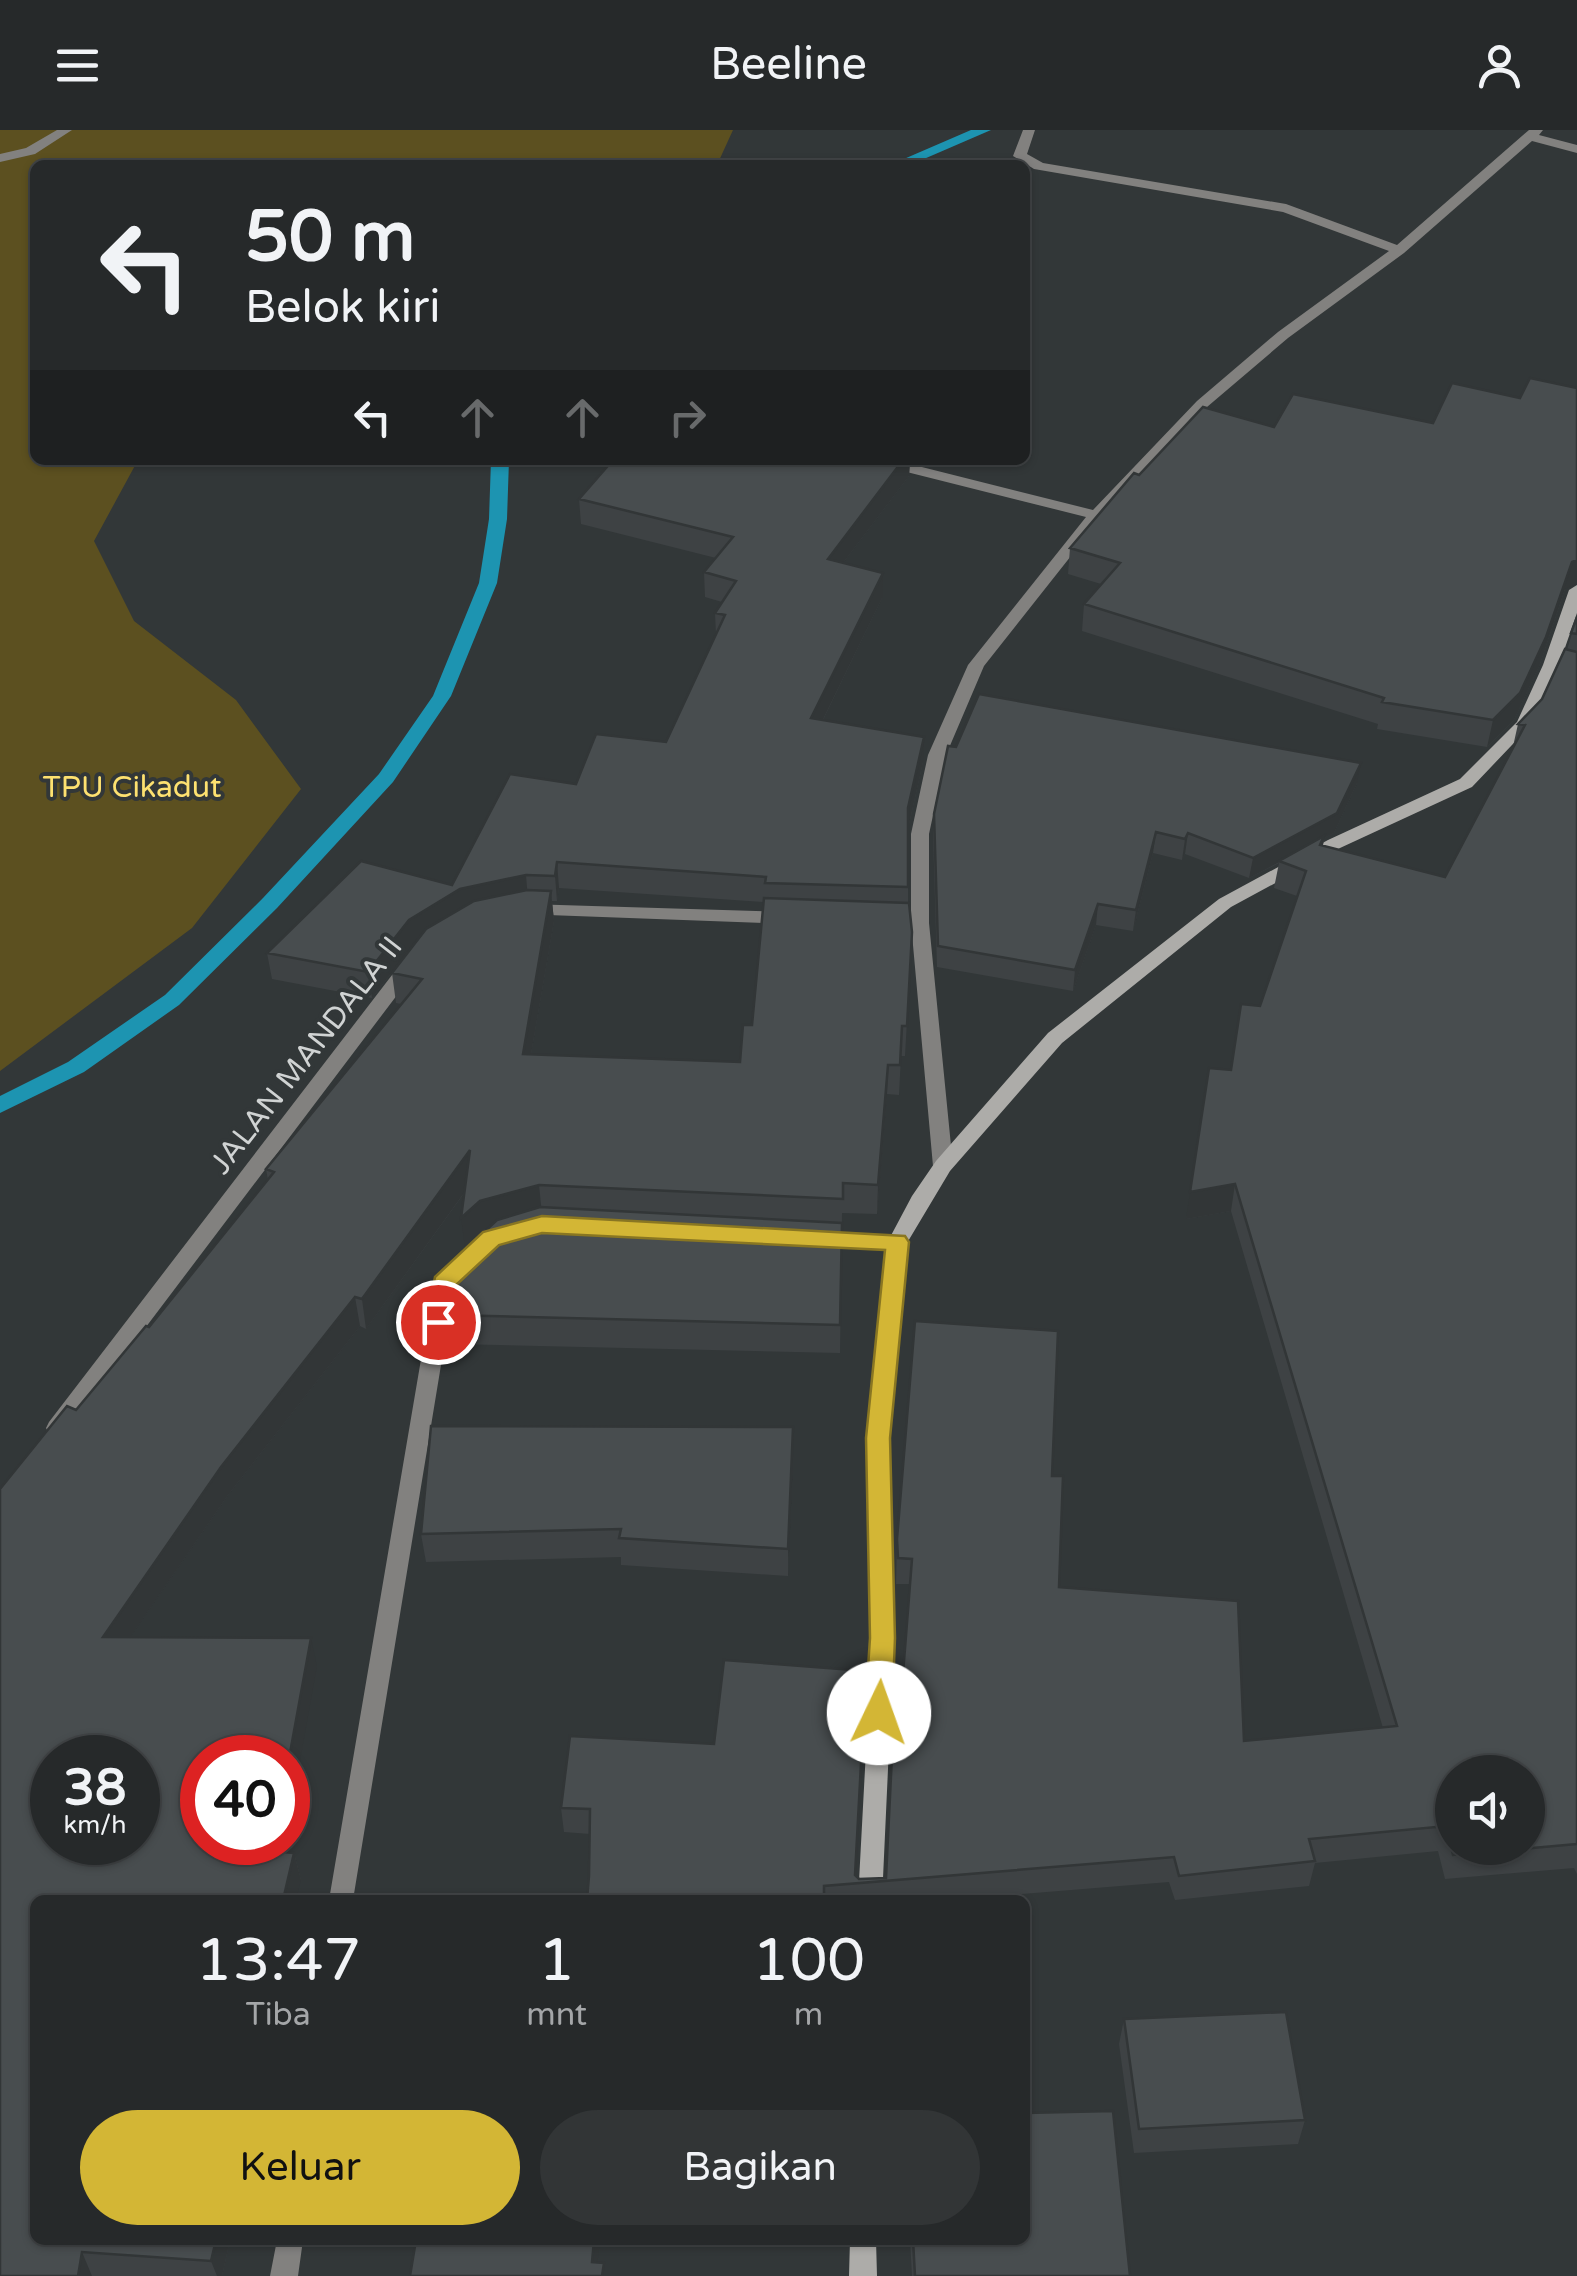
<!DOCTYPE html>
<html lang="id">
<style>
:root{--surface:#26292a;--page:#323536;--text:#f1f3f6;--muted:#a4a6a8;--line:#424547;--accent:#d3b635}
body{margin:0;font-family:"Varela Round",sans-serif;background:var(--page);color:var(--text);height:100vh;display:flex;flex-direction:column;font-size:38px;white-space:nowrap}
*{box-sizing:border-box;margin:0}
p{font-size:32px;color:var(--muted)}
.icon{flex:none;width:55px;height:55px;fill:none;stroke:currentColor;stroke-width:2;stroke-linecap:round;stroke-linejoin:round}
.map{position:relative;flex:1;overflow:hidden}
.side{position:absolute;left:30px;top:1765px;width:1000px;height:350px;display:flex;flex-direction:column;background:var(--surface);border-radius:15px;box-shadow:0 2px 8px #0004,0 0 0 2px var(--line)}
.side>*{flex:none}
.hud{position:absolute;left:30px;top:30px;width:1000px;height:305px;border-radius:15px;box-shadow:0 2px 8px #0004,0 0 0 2px var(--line);background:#26292a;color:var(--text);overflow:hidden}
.fabs{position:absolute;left:1435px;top:1625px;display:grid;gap:20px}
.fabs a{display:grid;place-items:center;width:110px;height:110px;border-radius:50%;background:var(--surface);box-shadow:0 2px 8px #0004,0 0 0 2px var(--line);font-size:50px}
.speed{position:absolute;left:30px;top:1605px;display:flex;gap:20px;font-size:50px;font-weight:700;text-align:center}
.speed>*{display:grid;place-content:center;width:130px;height:130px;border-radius:50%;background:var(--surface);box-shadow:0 2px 8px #0004,0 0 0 2px var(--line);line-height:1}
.speed small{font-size:25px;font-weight:400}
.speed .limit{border:15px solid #d22;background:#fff;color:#111}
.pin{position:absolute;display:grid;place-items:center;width:85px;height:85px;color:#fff;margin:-42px;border:5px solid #fff;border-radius:50%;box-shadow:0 2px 10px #0007}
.me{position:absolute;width:110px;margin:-55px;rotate:3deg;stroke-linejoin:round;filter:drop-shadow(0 0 8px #0008)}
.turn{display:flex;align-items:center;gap:35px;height:210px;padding:0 50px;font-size:45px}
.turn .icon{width:130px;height:130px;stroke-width:2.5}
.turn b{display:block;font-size:70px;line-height:85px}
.lanes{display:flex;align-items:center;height:95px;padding:0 50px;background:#0003;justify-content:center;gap:50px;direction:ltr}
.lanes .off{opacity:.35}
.eta{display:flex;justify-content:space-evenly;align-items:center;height:170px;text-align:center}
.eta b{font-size:60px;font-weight:600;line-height:70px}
.cta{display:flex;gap:20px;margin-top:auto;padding:20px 50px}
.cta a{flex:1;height:115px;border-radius:60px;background:var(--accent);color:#111;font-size:40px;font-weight:600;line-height:115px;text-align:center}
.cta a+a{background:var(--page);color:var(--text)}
header{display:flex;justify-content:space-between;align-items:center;height:130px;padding:0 50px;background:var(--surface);font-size:45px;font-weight:600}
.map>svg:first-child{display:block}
.green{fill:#5c5020}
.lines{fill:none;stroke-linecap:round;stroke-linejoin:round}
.stream{fill:#1d94b1;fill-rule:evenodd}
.lane{fill:#82817f;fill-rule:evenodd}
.street{fill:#82817f;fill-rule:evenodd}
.secondary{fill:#adaca9;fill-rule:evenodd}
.wall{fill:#3e4244;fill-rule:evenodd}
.shaded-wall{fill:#323637}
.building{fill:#484d4f;stroke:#323637;stroke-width:2.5;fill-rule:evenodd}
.route{fill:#d3b635;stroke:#897622;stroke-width:2.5}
.labels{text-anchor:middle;stroke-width:8;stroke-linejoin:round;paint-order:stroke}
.park-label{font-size:30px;fill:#fde170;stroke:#323738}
.street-label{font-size:30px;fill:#d0d3d3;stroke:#323738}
</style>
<header><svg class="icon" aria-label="menu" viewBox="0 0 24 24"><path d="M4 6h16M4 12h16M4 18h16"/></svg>Beeline<svg class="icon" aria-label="person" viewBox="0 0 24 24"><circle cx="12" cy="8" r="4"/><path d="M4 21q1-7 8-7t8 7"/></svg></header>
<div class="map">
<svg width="1577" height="2146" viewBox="0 0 1577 2146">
<rect width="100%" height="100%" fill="#323738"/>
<path class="green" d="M0,0H733L717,35H35V330H138L94,411L134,491L236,570L301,659L192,798L0,941Z"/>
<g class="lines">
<path class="stream" d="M971,0H991L910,35H890Z
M491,330H509L507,389L497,453L451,566L393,652L277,778L179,875L84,942L0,983V966L68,932L165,865L263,768L379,644L433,566L479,453L489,389Z"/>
<path class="lane" d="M57,0H72L35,24L0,32V24L26,18Z"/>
<path class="street" d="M1023,0H1035L1027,24L1043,33L1286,74L1397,115L1529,0H1543L1539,5L1577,15V23L1532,11L1404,123L1288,208L1207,277L1101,388L984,536L946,625L929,704V793L953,1036L943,1043L933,1036L911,793V704L928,625L968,535L1086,387L871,333L868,330H894L1093,380L1197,271L1278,202L1389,121L1283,82L1034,39L1013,26Z
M527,774L788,782L797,788L788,794L521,784L518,780Z
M409,830L416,832L418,836L416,840L65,1304H49L46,1298L49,1292L402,832Z
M816,1101L897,1105L907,1113L897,1121L816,1115L806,1108Z
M475,1116L482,1119L485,1124L454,1156L353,1770H329L434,1153L468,1119Z
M277,2110H303L298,2146H270Z"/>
<path class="secondary" d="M1577,455V483L1559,535L1532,594L1472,657L1340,718L1231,777L1062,913L950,1041L907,1113L889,1308L894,1508L882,1770H858L872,1508L867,1308L887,1113L912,1066L936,1031L1048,903L1219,769L1328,710L1460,649L1517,592L1543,535L1569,460Z
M850,2110H876L877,2146H849Z"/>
</g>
<path class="wall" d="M1520,268L1565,459L1540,534L1514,590L1487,617L1377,599L1378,594L1082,501L1084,474L1101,454L1068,444L1070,418L1139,345L1274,297L1433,293Z
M613,330H921L920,333L910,330L909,346L843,433L882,468L823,590L923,632L908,699V773L912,802L905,926H901L899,965L887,964L877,1084L842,1083L840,1223L453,1214L449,1185L486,1100H483L465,1117V1062L366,1199L360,1196L228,1365L130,1507L317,1536L202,1712H285L283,1722L294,1723L301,1750L35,1770V2110H230L222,2146H0L76,1280L149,1197L268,1050L266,1039L401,874L396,873L392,843L414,814L372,868L272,849L267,823L452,755L576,654L666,612L716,505L715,483L722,472L705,467L704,442L716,428L581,394L579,369ZM559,758L763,772L752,895L740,932L531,924L554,791L552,771H557Z
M1577,487V1744L1574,1738L1445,1749L1438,1721L1315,1733L1309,1756L1175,1770L1169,1752L948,1770H587L590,1704L564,1702L561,1678L570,1606L856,1746L859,1749L886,1748L910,1454H896L897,1409L1052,1346L1059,1457L1244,1611L1383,1598L1231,1081L1186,1089L1231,940L1260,876L1297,766L1274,758L1279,733L1249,748L1185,724L1182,730L1153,723L1133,801L1096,795L1073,861L937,837L933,704L934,684L1357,653L1334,703L1324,708L1323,716L1445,747L1512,621L1518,594L1542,569L1567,520Z
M793,1326L788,1446L621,1435V1427L426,1432L421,1404Z
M1124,1889L1305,1990L1298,2014L1134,2023L1119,1914Z
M910,2110H1025L1130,2146H912Z"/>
<path class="shaded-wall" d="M903,330H910L909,346L827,454L828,429Z
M1577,430V454L1565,459L1540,534L1514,590L1487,617L1493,590L1572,432Z
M883,443L882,468L811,614V588Z
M924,607L923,632L907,703L908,678Z
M1361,633L1357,653L1334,703L1324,708L1320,733V715L1323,709L1249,748L1253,728Z
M1156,702L1153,723L1133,801L1136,780Z
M1188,703L1185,724L1182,730L1185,709Z
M557,732L559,758L557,771L555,746Z
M526,745L528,770L463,785L412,816L372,868L368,842L409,790L460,759Z
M551,761L554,791L526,953L523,924Z
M1098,774L1096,795L1073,861L1075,840Z
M888,935L887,964L877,1084L878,1055Z
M470,1020L474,1049L366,1199L362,1169Z
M1235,1054L1231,1081L1186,1089L1190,1062Z
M539,1055L542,1084L483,1100L465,1117L461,1088L480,1071Z
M355,1167L360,1196L228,1365L111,1535L103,1507L221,1337Z
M793,1297V1326L788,1446V1419Z
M311,1508L317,1536L288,1698V1634Z
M273,1712H285L278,1748L272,1721Z
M294,1723L301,1750L296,1770H283Z
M216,2110H230L222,2146H217L211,2131Z
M594,2110H600L596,2146L592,2132Z
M82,2122L92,2146H78Z"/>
<path class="building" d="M1530,248L1577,258V430L1572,432L1546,507L1520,563L1493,590L1382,572L1384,568L1084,474L1120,433L1070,418L1134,343L1139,345L1203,277L1274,297L1293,264L1433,293L1452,253L1520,268Z
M613,330H903L828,429L883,443L811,588L924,607L908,678V757L765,753L766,747L557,732L555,746L526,745L460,759L409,790L368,842L267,823L361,731L452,755L510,644L576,654L596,604L666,612L725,485L715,483L736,451L704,442L733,407L579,369Z
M1577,487V504L1571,503Z
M1565,519L1577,522V1714L1453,1725L1446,1696L1309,1709L1315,1731L1179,1746L1174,1727L824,1756V1770H587L589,1746L590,1679L561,1678L570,1606L714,1614L724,1530L866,1541L855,1745L859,1749L886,1748L896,1544H903L912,1429L898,1428L897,1409L915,1191L1058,1201L1052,1346H1063L1059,1457L1238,1471L1244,1611L1397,1596L1235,1054L1190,1062L1209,938L1231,940L1241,874L1260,876L1306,741L1279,731L1324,706L1320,715L1445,747L1525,595L1518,594L1542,569ZM1452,1642H1528V1718H1452Z
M979,564L1361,633L1337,683L1253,728L1188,703L1185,709L1156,702L1136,780L1098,774L1075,840L938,816L934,684L948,616L956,617Z
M527,760L551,761L523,924L740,932L743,895H752L764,768L909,773L912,802L907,896H902L900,935H888L878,1055L843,1053V1069L539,1055L480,1071L461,1088L470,1020L362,1169L355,1167L221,1337L103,1507L311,1508L288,1634V1628H202V1712H273L272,1721L294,1723L283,1770H35V2110H216L211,2131L82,2122L78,2146H0V1359L67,1276L76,1280L146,1196L149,1197L274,1042L266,1039L422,849L392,843L426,799L474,771ZM52,1628H138V1712H52Z
M540,1077L842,1093L840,1195L449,1185L457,1127L497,1090Z
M431,1296L793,1297L788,1419L619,1408L621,1399L421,1404Z
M1286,1882L1305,1990L1139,1999L1124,1889Z
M1113,1981L1130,2146H915L913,2110H1025V1983Z
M416,2110H594L592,2132L604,2133L602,2146H410Z"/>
<path class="route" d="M542,1086L905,1106L909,1112L890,1308L895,1508L892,1583L888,1591L879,1594L869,1591L865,1583L870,1508L866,1308L885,1120L542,1103L499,1115L455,1156L446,1198H429L426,1192L435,1147L483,1102Z"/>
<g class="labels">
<g class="park-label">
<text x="132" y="667">TPU Cikadut</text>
</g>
<g class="street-label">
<text transform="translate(306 925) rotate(-52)" y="10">JALAN MANDALA II</text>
</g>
</g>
</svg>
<div class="fabs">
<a><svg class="icon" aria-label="sound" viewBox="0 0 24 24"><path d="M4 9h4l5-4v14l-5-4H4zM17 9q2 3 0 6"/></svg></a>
</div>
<div class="speed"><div>38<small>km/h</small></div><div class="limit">40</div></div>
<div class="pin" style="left:438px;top:1192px;background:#d93025"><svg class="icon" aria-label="arrive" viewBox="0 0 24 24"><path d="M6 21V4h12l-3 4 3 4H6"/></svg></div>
<svg class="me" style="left:879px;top:1583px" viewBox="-20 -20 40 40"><circle r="19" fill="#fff"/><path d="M0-13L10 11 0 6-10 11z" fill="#d3b635"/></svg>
<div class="hud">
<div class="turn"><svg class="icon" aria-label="left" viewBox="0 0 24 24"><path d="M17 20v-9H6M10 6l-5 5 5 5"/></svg><div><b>50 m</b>Belok kiri</div></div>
<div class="lanes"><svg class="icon" aria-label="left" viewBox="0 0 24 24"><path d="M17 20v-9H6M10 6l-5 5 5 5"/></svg><svg class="icon off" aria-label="ahead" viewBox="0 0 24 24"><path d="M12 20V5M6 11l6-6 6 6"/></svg><svg class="icon off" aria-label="ahead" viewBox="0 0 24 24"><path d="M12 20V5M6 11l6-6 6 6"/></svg><svg class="icon off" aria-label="right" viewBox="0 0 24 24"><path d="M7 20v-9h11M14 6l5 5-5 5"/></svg></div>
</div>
<section class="side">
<div class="eta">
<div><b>13:47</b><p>Tiba</p></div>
<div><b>1</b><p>mnt</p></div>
<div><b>100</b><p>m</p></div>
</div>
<div class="cta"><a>Keluar</a><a>Bagikan</a></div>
</section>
</div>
